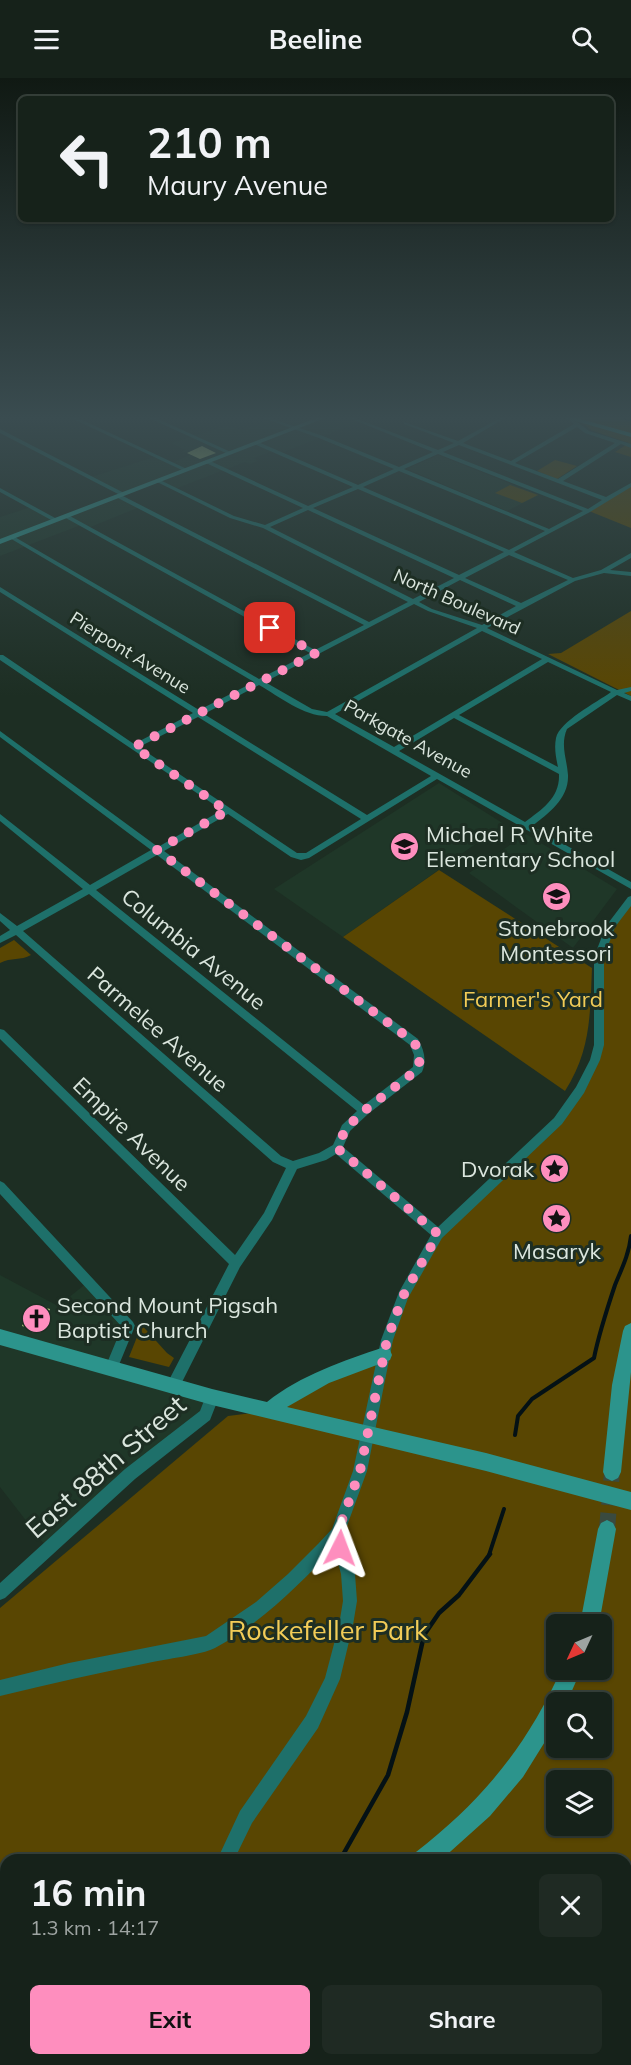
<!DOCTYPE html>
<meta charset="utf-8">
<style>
:root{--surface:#16221a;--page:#1f2a23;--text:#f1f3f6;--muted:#9ea4a2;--line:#353f39;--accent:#fe8ebe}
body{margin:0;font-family:Mulish,sans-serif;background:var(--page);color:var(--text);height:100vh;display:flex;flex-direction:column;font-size:22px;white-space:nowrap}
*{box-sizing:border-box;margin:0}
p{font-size:20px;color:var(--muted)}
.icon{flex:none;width:33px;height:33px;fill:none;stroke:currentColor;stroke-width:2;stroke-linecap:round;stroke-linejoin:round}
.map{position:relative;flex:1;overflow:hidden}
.drawer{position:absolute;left:0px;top:1776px;width:632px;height:212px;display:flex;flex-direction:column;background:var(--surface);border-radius:18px 18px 0 0;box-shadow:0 2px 4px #0004,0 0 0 2px var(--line)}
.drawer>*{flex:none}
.banner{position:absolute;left:18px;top:18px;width:596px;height:126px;border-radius:9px;box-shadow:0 2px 4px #0004,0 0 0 2px var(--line);background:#16221a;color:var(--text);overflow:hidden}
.needle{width:39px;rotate:226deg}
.fabs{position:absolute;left:546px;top:1536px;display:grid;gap:12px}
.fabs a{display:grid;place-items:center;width:66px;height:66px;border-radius:9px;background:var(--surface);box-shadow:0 2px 4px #0004,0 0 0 2px var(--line);font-size:30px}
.pin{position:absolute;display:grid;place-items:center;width:51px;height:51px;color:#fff;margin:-26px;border-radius:12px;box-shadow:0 3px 9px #0006}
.me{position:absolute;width:66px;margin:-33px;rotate:3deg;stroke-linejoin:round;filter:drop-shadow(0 0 4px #0008)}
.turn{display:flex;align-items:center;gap:21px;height:126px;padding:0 30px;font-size:27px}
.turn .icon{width:78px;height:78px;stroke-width:2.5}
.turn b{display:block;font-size:42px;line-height:51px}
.round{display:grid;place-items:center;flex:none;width:63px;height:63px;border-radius:9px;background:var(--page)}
.summary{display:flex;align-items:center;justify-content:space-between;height:102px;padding:0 30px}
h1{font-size:36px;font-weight:700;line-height:45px}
.cta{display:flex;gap:12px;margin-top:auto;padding:12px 30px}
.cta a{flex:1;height:69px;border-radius:9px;background:var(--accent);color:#111;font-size:24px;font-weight:700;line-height:69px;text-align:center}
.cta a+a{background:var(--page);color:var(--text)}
header{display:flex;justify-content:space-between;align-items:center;height:78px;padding:0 30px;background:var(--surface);font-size:27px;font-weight:700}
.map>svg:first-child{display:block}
.built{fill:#1f3728}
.green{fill:#594602;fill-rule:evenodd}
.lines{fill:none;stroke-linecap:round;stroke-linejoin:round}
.stream-far2{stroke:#041115;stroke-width:1.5}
.stream-far1{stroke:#041115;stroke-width:4}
.stream{stroke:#041115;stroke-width:4.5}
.building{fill:#b9d482}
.secondary-tunnel{stroke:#3a4a3f;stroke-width:16;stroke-dasharray:16 8;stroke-linecap:butt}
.minor{fill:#1e706a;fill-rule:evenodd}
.secondary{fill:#2c948c;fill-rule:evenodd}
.primary{fill:#17b1a7;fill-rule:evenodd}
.route{stroke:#fe8ebe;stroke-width:10;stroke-dasharray:0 18}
.labels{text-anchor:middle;stroke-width:6;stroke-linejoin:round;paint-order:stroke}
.far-street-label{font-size:18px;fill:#dbe6de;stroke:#1d2e23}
.poi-label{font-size:22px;fill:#dbe6de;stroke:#1d2e23;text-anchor:start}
.street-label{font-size:22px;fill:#dbe6de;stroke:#1d2e23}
.park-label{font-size:22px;fill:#f2cc57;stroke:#1d2e23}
.near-street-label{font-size:27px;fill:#dbe6de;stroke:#1d2e23}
.near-park-label{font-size:27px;fill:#f2cc57;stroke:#1d2e23}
</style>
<header><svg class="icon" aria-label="menu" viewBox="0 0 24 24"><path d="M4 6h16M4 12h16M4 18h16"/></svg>Beeline<svg class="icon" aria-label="search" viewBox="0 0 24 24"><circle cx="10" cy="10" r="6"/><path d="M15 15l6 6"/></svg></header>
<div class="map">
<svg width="631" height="1987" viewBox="0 0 631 1987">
<rect width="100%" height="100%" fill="#1d2e23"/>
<path class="built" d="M272,340H369L279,376L273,373L254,380L258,383L250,386L245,384L175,411L158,403L123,416L91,399L157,378L171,385L190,377L182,373L185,372L171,365L226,348L243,352Z
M438,377L539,417L507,433L407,391Z
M118,418L140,429L88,450L81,447L0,478V439L31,429L55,442Z
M439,705L504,746L343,859L274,811Z
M526,756L617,811L573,870L469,795Z
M0,1197L58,1228L88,1204L129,1248L111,1290L212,1319L205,1337L48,1471L0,1409Z
M631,1824V1987H524L527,1982H626V1832Z"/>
<path class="green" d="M577,340H631V379L615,374L629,365L591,352Z
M555,382L577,388L557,401L537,393Z
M510,407L538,417L522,425L495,415Z
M631,407V450L589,433Z
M631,533V618L548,576L561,575Z
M439,792L592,890C590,937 591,972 565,1013L343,859Z
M631,821V1824L626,1832V1782H6V1982H527L524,1987H0V1530L228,1338L268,1333L384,1277L417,1191L458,1138L558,1043L595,982L598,909L608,854ZM556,1546H602V1592H556ZM556,1624H602V1670H556ZM556,1702H602V1748H556Z
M14,862L31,877C21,883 11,879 0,885V870Z
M138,1243L167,1275L174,1280L169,1289L129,1279L137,1259Z"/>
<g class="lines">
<path class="stream-far2" d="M622,340L631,343"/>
<path class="stream-far1" d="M515,1357L518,1338L532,1321L594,1280C599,1255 607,1231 615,1207C622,1190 629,1176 631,1158
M489,1477L504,1431"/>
<path class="stream" d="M340,1782L388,1697L407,1634L424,1557L439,1535L459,1517L490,1476
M268,1987L270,1982"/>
</g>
<path class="building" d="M202,368L216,375L200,381L187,375Z
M32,1227L50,1231L40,1253L22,1248Z"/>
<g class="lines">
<path class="secondary-tunnel" d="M607,1451L612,1394"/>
<path class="minor" d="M71,340H78L189,392L184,393Z
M149,340H156L233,375L228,376Z
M263,340H270L323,358L399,389L433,374L349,340H355L438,372L454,365L404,346V344L458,363L500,340H505L463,365L511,383L574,346L569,342L572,340L589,353L631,366V370L621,366L563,403L606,419L631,405V409L590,434L514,474L573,500L601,492L631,475V480L610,492L631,494V498L604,495L575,503L487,550L617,612L631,609V613L624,615L631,618V623L617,617L567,651C560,667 567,681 568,697C569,720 549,735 532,748L631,804V811L437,701L309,780L301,782L291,779L228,736L164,773L418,961C424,972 427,982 422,994L368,1036L350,1053L343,1069L438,1149L554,1040L576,1009L590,982L594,967V879L606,848L628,819L631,818V828L615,849L604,879V967L600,982L584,1015L562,1046L442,1160L408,1220L393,1262L367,1393L344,1456L355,1496L357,1523L353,1547L340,1601L318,1650L252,1745L234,1782H217L240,1733L306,1638L325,1600L339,1547L343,1523L341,1496L334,1470C299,1507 260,1546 215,1570C201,1577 165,1581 148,1585C98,1595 49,1606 0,1618V1602L69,1585L206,1558L256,1524L288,1496L318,1466L332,1451L353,1393L381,1262L399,1214L431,1157L336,1076L326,1082L297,1091L272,1142L240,1189L178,1312L173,1314L168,1312L166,1308L168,1304L229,1186L0,961V951L4,952L235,1177L264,1135L286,1090L273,1084L16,857L0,865V858L10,852L0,843V835L17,848L83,811L0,743V736L90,807L151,772L0,659V653L158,769L222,732L0,582V577H3L134,666L193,635L0,514V509L199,632L254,604L8,459L13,458L259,601L310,575L64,439V437H68L315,572L364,547L116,419V417H120L0,355V351L126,416L121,417L369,544L408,524L263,450L230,440L155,403L160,402L234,438L265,447L303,430L206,385V383H210L308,428L353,409L254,366V364H258L358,407L394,391L319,360ZM577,349L585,355L615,365L558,401L515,385ZM459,367L602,422L588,431L443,374ZM438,376L583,433L549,451L404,391ZM399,393L545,453L509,472L363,409ZM358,411L504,474L459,497L313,430ZM308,432L454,500L413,521L270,449ZM509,477L568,502L521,525L465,500ZM460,502L516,528L482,547L432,531L419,524ZM414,526L428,533L477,550L327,634L312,631L265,604ZM482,553L542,581L394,669L335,636ZM548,584L611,614C596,625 560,643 556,660C554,670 556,680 558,689L459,637ZM259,607C280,619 303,638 327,638L431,698L367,737L204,636ZM198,639L361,741L306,775H297L139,669ZM454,640L559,696C560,720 542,731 525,744L399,673ZM157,777L410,967L414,977L413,989L364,1027L96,812ZM89,816L357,1033L342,1047L333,1067L319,1075L293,1083L281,1078L23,853Z
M0,410L57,441L58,442L53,443L0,414Z
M0,1103L4,1105L133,1244L135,1248L116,1294L111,1296L106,1294L105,1290L122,1249L0,1116Z
M212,1313L217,1315L219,1319L210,1342L135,1401L5,1520L0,1522V1505L125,1391L200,1333L207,1315Z"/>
<path class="secondary" d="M316,340H325L0,466V461Z
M631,1245V1294L621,1394L618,1400L612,1403L606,1400L603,1394L612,1307L623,1253L625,1248Z
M0,1251L212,1311L267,1324C301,1297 343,1283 384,1269L390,1272L392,1277L390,1282L329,1305L287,1329L486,1375L631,1414V1432L486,1393L212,1327L0,1267Z
M607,1442L613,1445L616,1451L599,1546H580L598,1451L601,1445Z
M561,1592H581L567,1624H556V1646L523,1699L490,1738L441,1782H413L416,1774C482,1723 527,1668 561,1592Z
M114,1982H143L141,1987H112Z"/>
<path class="primary" d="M565,340H577L631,355V359Z"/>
</g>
<linearGradient id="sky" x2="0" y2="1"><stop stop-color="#101913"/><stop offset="0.55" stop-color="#3a4c50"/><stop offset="1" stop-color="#3a4c50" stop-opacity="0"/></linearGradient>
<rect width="631" height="618" fill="url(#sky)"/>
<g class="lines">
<path class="route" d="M270,550L316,575L134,669L227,733L157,772L414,964C419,973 421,980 418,991L364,1033L346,1050L337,1070L438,1156L403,1218L387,1262L360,1393L337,1456L340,1470"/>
</g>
<defs>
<symbol id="school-disc" viewBox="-11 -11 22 22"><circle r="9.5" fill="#fe8ebe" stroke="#1d2e23"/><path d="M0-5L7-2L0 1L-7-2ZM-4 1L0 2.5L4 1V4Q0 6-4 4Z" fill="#111"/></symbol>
<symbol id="sight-disc" viewBox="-11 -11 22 22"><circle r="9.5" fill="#fe8ebe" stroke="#1d2e23"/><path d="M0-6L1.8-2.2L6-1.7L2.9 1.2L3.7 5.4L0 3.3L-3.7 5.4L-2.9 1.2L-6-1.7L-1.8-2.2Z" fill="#111"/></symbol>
<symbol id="church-disc" viewBox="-11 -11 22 22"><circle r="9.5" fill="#fe8ebe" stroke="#1d2e23"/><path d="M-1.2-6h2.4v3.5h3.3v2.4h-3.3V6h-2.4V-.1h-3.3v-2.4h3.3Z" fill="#111"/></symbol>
</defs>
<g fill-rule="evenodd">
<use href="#school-disc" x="388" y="752" width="33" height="33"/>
<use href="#school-disc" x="540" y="802" width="33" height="33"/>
<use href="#sight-disc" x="538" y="1074" width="33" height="33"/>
<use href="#sight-disc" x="540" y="1124" width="33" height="33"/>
<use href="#church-disc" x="20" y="1224" width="33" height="33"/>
</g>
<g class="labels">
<g class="far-street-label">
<text transform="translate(457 524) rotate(24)" y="6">North Boulevard</text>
<text transform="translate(130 575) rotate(32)" y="6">Pierpont Avenue</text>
<text transform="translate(408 661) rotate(29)" y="6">Parkgate Avenue</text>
</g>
<g class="poi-label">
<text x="426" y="764">Michael R White<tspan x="426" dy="25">Elementary School</tspan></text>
<text x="556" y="858" text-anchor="middle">Stonebrook<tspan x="556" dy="25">Montessori</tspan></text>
<text x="534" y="1099" text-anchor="end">Dvorak</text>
<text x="557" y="1181" text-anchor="middle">Masaryk</text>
<text x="57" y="1235">Second Mount Pigsah<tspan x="57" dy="25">Baptist Church</tspan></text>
</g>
<g class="street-label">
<text transform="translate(194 871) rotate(39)" y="8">Columbia Avenue</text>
<text transform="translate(158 951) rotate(41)" y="8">Parmelee Avenue</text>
<text transform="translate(132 1056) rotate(44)" y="8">Empire Avenue</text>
</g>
<g class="park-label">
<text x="533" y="929">Farmer's Yard</text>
</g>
<g class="near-street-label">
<text transform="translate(106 1389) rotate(-41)" y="9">East 88th Street</text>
</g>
<g class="near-park-label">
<text x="328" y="1562">Rockefeller Park</text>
</g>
</g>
</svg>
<div class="fabs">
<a><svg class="needle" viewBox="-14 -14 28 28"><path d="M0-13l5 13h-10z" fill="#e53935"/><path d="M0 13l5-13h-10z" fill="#9ea4a2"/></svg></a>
<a><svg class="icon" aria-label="search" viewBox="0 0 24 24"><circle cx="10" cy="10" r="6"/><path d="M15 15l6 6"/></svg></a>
<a><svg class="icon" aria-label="layers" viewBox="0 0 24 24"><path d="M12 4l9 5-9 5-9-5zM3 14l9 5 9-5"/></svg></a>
</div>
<div class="pin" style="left:270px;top:550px;background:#d93025"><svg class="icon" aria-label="arrive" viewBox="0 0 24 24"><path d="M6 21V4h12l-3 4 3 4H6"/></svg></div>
<svg class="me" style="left:340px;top:1470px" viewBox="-20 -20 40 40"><path d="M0-17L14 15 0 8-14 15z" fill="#fe8ebe" stroke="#fff" stroke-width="4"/></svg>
<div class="banner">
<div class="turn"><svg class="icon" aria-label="left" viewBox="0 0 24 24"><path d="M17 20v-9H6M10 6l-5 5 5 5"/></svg><div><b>210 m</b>Maury Avenue</div></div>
</div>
<section class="drawer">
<div class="summary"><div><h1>16 min</h1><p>1.3 km · 14:17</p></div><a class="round"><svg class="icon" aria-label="close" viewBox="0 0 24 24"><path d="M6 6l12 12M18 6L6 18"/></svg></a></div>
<div class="cta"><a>Exit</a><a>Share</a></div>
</section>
</div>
